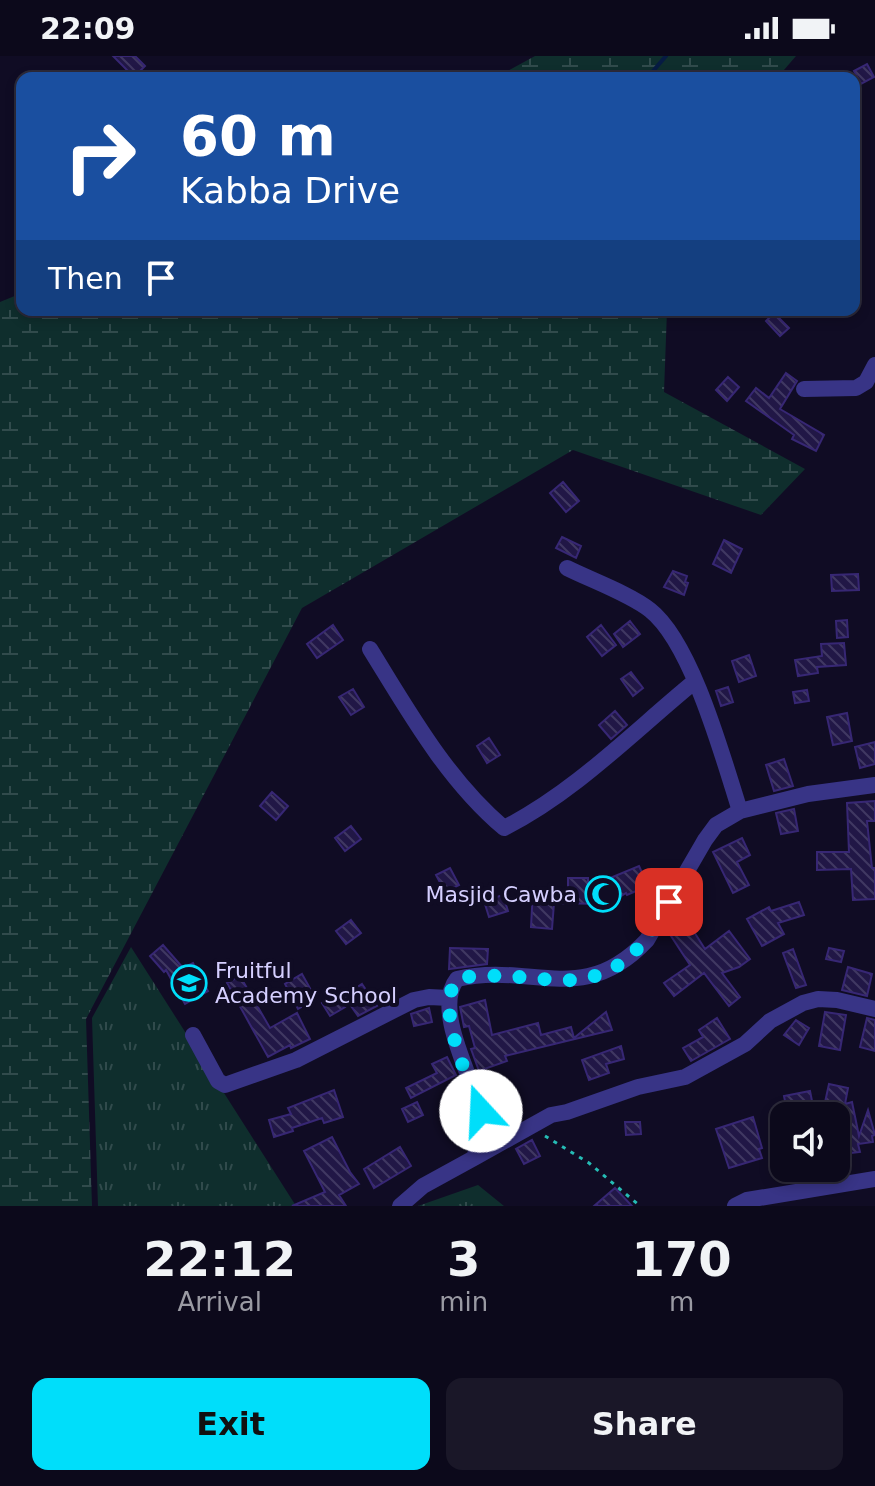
<!DOCTYPE html>
<style>
:root{--surface:#0c091b;--page:#1a1728;--text:#f1f3f6;--muted:#9a9aa3;--line:#2c2a3a;--accent:#00defa}
body{margin:0;font-family:"DejaVu Sans",sans-serif;background:var(--page);color:var(--text);height:100vh;display:flex;flex-direction:column;font-size:30px;white-space:nowrap}
*{box-sizing:border-box;margin:0}
p{font-size:26px;color:var(--muted)}
.icon{flex:none;width:44px;height:44px;fill:none;stroke:currentColor;stroke-width:2;stroke-linecap:round;stroke-linejoin:round}
.map{position:relative;height:1150px;overflow:hidden}
.side{display:flex;flex-direction:column;background:var(--surface);flex:1}
.side>*{flex:none}
.guide{position:absolute;left:16px;top:16px;width:844px;height:244px;border-radius:16px;box-shadow:0 4px 12px #0003,0 0 0 2px var(--line);background:#1a4fa0;color:#fff;overflow:hidden}
.fabs{position:absolute;left:770px;top:1046px;display:grid;gap:16px}
.fabs a{display:grid;place-items:center;width:80px;height:80px;border-radius:16px;background:var(--surface);box-shadow:0 4px 12px #0003,0 0 0 2px var(--line);font-size:40px}
.pin{position:absolute;display:grid;place-items:center;width:68px;height:68px;color:#fff;margin:-34px;border-radius:16px;box-shadow:0 4px 12px #0006}
.me{position:absolute;width:88px;margin:-44px;rotate:340deg;stroke-linejoin:round;filter:drop-shadow(0 0 6px #0008)}
.turn{display:flex;align-items:center;gap:28px;height:168px;padding:0 32px;font-size:36px}
.turn .icon{width:104px;height:104px;stroke-width:2.5}
.turn b{display:block;font-size:56px;line-height:68px}
.then{display:flex;align-items:center;height:76px;padding:0 32px;background:#0003;gap:16px;font-size:30px}
.eta{display:flex;justify-content:space-evenly;align-items:center;height:136px;text-align:center}
.eta b{font-size:48px;font-weight:700;line-height:56px}
.button{display:flex;gap:16px;margin-top:auto;padding:16px 32px}
.button a{flex:1;height:92px;border-radius:16px;background:var(--accent);color:#111;font-size:32px;font-weight:700;line-height:92px;text-align:center}
.button a+a{background:var(--page);color:var(--text)}
.status{display:flex;justify-content:space-between;align-items:center;height:56px;padding:0 40px;background:var(--surface);direction:ltr}
.status svg{height:22px;fill:currentColor}
.map>svg:first-child{display:block}
.grass{fill:url(#grass-tufts)}
.wetland{fill:url(#wetland-marsh)}
.lines{fill:none;stroke-linecap:round;stroke-linejoin:round}
.stream{stroke:#061b43;stroke-width:4}
.building{fill:url(#building-back-hatch);stroke:#372774;stroke-width:2}
.path{stroke:#25bcb5;stroke-width:3;stroke-dasharray:4 6;stroke-linecap:butt}
.street{stroke:#383486;stroke-width:16}
.route{stroke:#00defa;stroke-width:14;stroke-dasharray:0 25.2}
.labels{text-anchor:middle;stroke-width:8;stroke-linejoin:round;paint-order:stroke}
.poi-label{font-size:22px;fill:#d5cfff;stroke:#100c24;text-anchor:end}
</style>
<div class="status"><b>22:09</b><svg viewBox="0 0 49 12"><path d="M0 12V9h3v3zM5 12V6h3v6zM10 12V3h3v9zM15 12V0h3v12zM26 1h20v11H26zM47 4h2v5h-2z"/></svg></div>
<div class="map">
<svg width="875" height="1150" viewBox="0 0 875 1150">
<defs>
<pattern id="grass-tufts" width="24" height="20" patternUnits="userSpaceOnUse" patternTransform="scale(2)"><rect width="24" height="20" fill="#0f2e2d"/><path d="M3 7l-1-3M5 7V3M7 7l1-3M15 17l-1-3M17 17v-4M19 17l1-3" fill="none" stroke="#314b4c"/></pattern>
<pattern id="wetland-marsh" width="20" height="14" patternUnits="userSpaceOnUse" patternTransform="scale(2)"><rect width="20" height="14" fill="#0f2e2d"/><path d="M1 5h8M5 5V1M11 12h8M15 12V8" fill="none" stroke="#314b4c"/></pattern>
<pattern id="building-back-hatch" width="6" height="6" patternUnits="userSpaceOnUse" patternTransform="scale(2)"><rect width="6" height="6" fill="#211746"/><path d="M-1 5l2 2M0 0l6 6M5-1l2 2" fill="none" stroke="#403862"/></pattern>
</defs>
<rect width="100%" height="100%" fill="#100c24"/>
<path class="grass" d="M131,891L296,1150H98L92,962Z
M478,1129L504,1150H418Z"/>
<path class="wetland" d="M535,0H796L777,22H495Z
M22,237V254H667L664,336L805,413L761,459L573,394L302,552L86,963L92,1150H0V246Z"/>
<g class="lines">
<path class="stream" d="M647,22L666,0"/>
</g>
<path class="building" d="M113,0H135L145,10L134,21Z
M867,8L874,21L861,28L854,15Z
M774,257L789,272L780,280L766,265Z
M786,317L797,325L780,353L824,379L816,395L792,383L794,379L746,345L756,332L769,342Z
M728,321L739,331L727,345L716,334Z
M563,426L579,445L566,456L550,437Z
M562,481L581,490L576,502L556,492Z
M724,484L742,493L731,517L713,508Z
M673,515L687,520L685,526L688,527L684,539L664,531Z
M858,518L859,534L832,535L831,519Z
M847,564L848,581L837,582L836,565Z
M630,565L640,578L623,591L614,578Z
M333,569L343,584L317,602L307,588Z
M601,569L616,589L602,600L587,581Z
M844,587L846,609L817,611L818,617L798,620L795,604L822,600L821,588Z
M749,599L756,620L739,626L732,605Z
M631,616L643,632L633,640L621,623Z
M728,631L733,646L721,650L716,635Z
M353,633L364,651L351,659L339,641Z
M807,634L809,645L795,647L793,636Z
M615,655L627,669L611,683L599,669Z
M847,657L852,685L833,689L827,661Z
M489,682L500,699L487,707L477,690Z
M875,686V708L860,712L855,691Z
M784,703L793,730L774,735L766,709Z
M272,736L288,750L276,764L260,750Z
M875,745V765H867L872,812H875V843L853,844L851,813L817,814V796H849L847,747Z
M794,753L798,775L781,778L776,757Z
M351,770L361,783L345,795L335,782Z
M742,782L750,799L737,806L749,829L733,837L713,796Z
M639,810L648,830L627,839L626,837L604,851L602,848L554,847L552,873L531,871L533,834L568,837V822H588V834L603,825Z
M450,812L459,829L445,836L436,819Z
M503,839L508,855L489,861L484,845Z
M799,846L804,859L778,867L784,878L762,890L747,863L769,851L771,855Z
M351,864L361,877L346,888L336,875Z
M689,868L705,893L729,875L750,903L739,911L722,917L740,941L729,950L704,917L674,940L664,927L690,909L671,880Z
M163,889L183,912L193,907L208,935L185,948L166,914L164,916L150,900Z
M450,892L488,893L487,908L449,913Z
M829,892L844,895L841,906L826,903Z
M793,893L806,929L796,932L783,897Z
M848,911L872,918L867,940L842,934Z
M302,918L316,943L298,953L285,928Z
M240,920L270,972L297,957L310,983L291,992L290,989L268,1001L227,927Z
M362,928L377,950L358,960L344,940Z
M338,937L345,951L330,960L322,947Z
M485,944L492,979L538,967L541,979L571,971L574,982L606,956L612,974L505,1000L507,1005L479,1015L471,993L475,992L469,970L464,971L460,951Z
M429,952L432,966L414,970L411,958Z
M825,956L846,959L840,994L819,990Z
M717,962L730,983L691,1005L683,992L703,981L699,974Z
M867,962L875,964V995L860,991Z
M796,964L809,972L799,989L784,979Z
M621,990L624,1003L606,1008L609,1017L589,1024L582,1004Z
M447,1001L456,1019L411,1042L406,1032L437,1017L432,1008Z
M829,1028L848,1032L845,1048L852,1046L859,1080L868,1054L875,1079L872,1080L873,1086L858,1088L860,1096L844,1098L840,1070L836,1071V1060H822Z
M334,1034L343,1061L324,1067L322,1062L292,1072L293,1075L274,1081L269,1064L291,1058L288,1052Z
M810,1035L815,1060H788L784,1040Z
M417,1046L423,1059L408,1066L402,1053Z
M753,1061L762,1092L759,1093L762,1102L729,1112L716,1073Z
M625,1066H640L641,1078L626,1079Z
M332,1081L350,1116L359,1128L339,1139L346,1150H292L325,1136L304,1095Z
M532,1084L540,1100L524,1108L516,1093Z
M400,1091L411,1110L374,1132L364,1113Z
M615,1132L632,1150H594Z"/>
<g class="lines">
<path class="path" d="M496,1056L510,1057L516,1060
M545,1080L589,1107L640,1150"/>
<path class="street" d="M804,333L856,332L866,326L875,309
M567,512C591,524 630,538 650,554C692,587 723,702 740,755
M370,593C409,656 447,724 504,772C575,736 633,676 694,626
M193,979L218,1025L225,1029L296,1004L414,944L429,941L449,942
M474,1102L551,1059L567,1056L638,1031L685,1021L745,988L770,965L803,947L818,943L837,944L875,953
M400,1150L423,1130L474,1102C479,1086 484,1069 480,1053C472,1021 433,953 457,923C531,905 582,953 647,884L705,784L716,769L740,755L808,738L875,729
M735,1150L747,1144L875,1123"/>
</g>
<g class="lines">
<path class="route" d="M481,1055C469,1024 434,953 457,923C476,918 498,920 518,921C536,922 556,925 574,924C625,919 646,886 669,846"/>
</g>
<defs>
<symbol id="mosque-ring" viewBox="-11 -11 22 22"><circle r="9.5" fill="#100c24" stroke="#00defa" stroke-width="1.5"/><path d="M3.5-4.9A6 6 0 1 0 3.5 4.9A5 5 0 1 1 3.5-4.9Z" fill="#00defa"/></symbol>
<symbol id="school-ring" viewBox="-11 -11 22 22"><circle r="9.5" fill="#100c24" stroke="#00defa" stroke-width="1.5"/><path d="M0-5L7-2L0 1L-7-2ZM-4 1L0 2.5L4 1V4Q0 6-4 4Z" fill="#00defa"/></symbol>
</defs>
<g fill-rule="evenodd">
<use href="#mosque-ring" x="583" y="818" width="40" height="40"/>
<use href="#school-ring" x="169" y="907" width="40" height="40"/>
</g>
<g class="labels">
<g class="poi-label">
<text x="577" y="846">Masjid Cawba</text>
<text x="215" y="922" text-anchor="start">Fruitful<tspan x="215" dy="25">Academy School</tspan></text>
</g>
</g>
</svg>
<div class="fabs">
<a><svg class="icon" aria-label="sound" viewBox="0 0 24 24"><path d="M4 9h4l5-4v14l-5-4H4zM17 9q2 3 0 6"/></svg></a>
</div>
<div class="pin" style="left:669px;top:846px;background:#d93025"><svg class="icon" aria-label="arrive" viewBox="0 0 24 24"><path d="M6 21V4h12l-3 4 3 4H6"/></svg></div>
<svg class="me" style="left:481px;top:1055px" viewBox="-20 -20 40 40"><circle r="19" fill="#fff"/><path d="M0-13L10 11 0 6-10 11z" fill="#00defa"/></svg>
<div class="guide">
<div class="turn"><svg class="icon" aria-label="right" viewBox="0 0 24 24"><path d="M7 20v-9h11M14 6l5 5-5 5"/></svg><div><b>60 m</b>Kabba Drive</div></div>
<div class="then">Then<svg class="icon" aria-label="arrive" viewBox="0 0 24 24"><path d="M6 21V4h12l-3 4 3 4H6"/></svg></div>
</div>
</div>
<section class="side">
<div class="eta">
<div><b>22:12</b><p>Arrival</p></div>
<div><b>3</b><p>min</p></div>
<div><b>170</b><p>m</p></div>
</div>
<div class="button"><a>Exit</a><a>Share</a></div>
</section>
